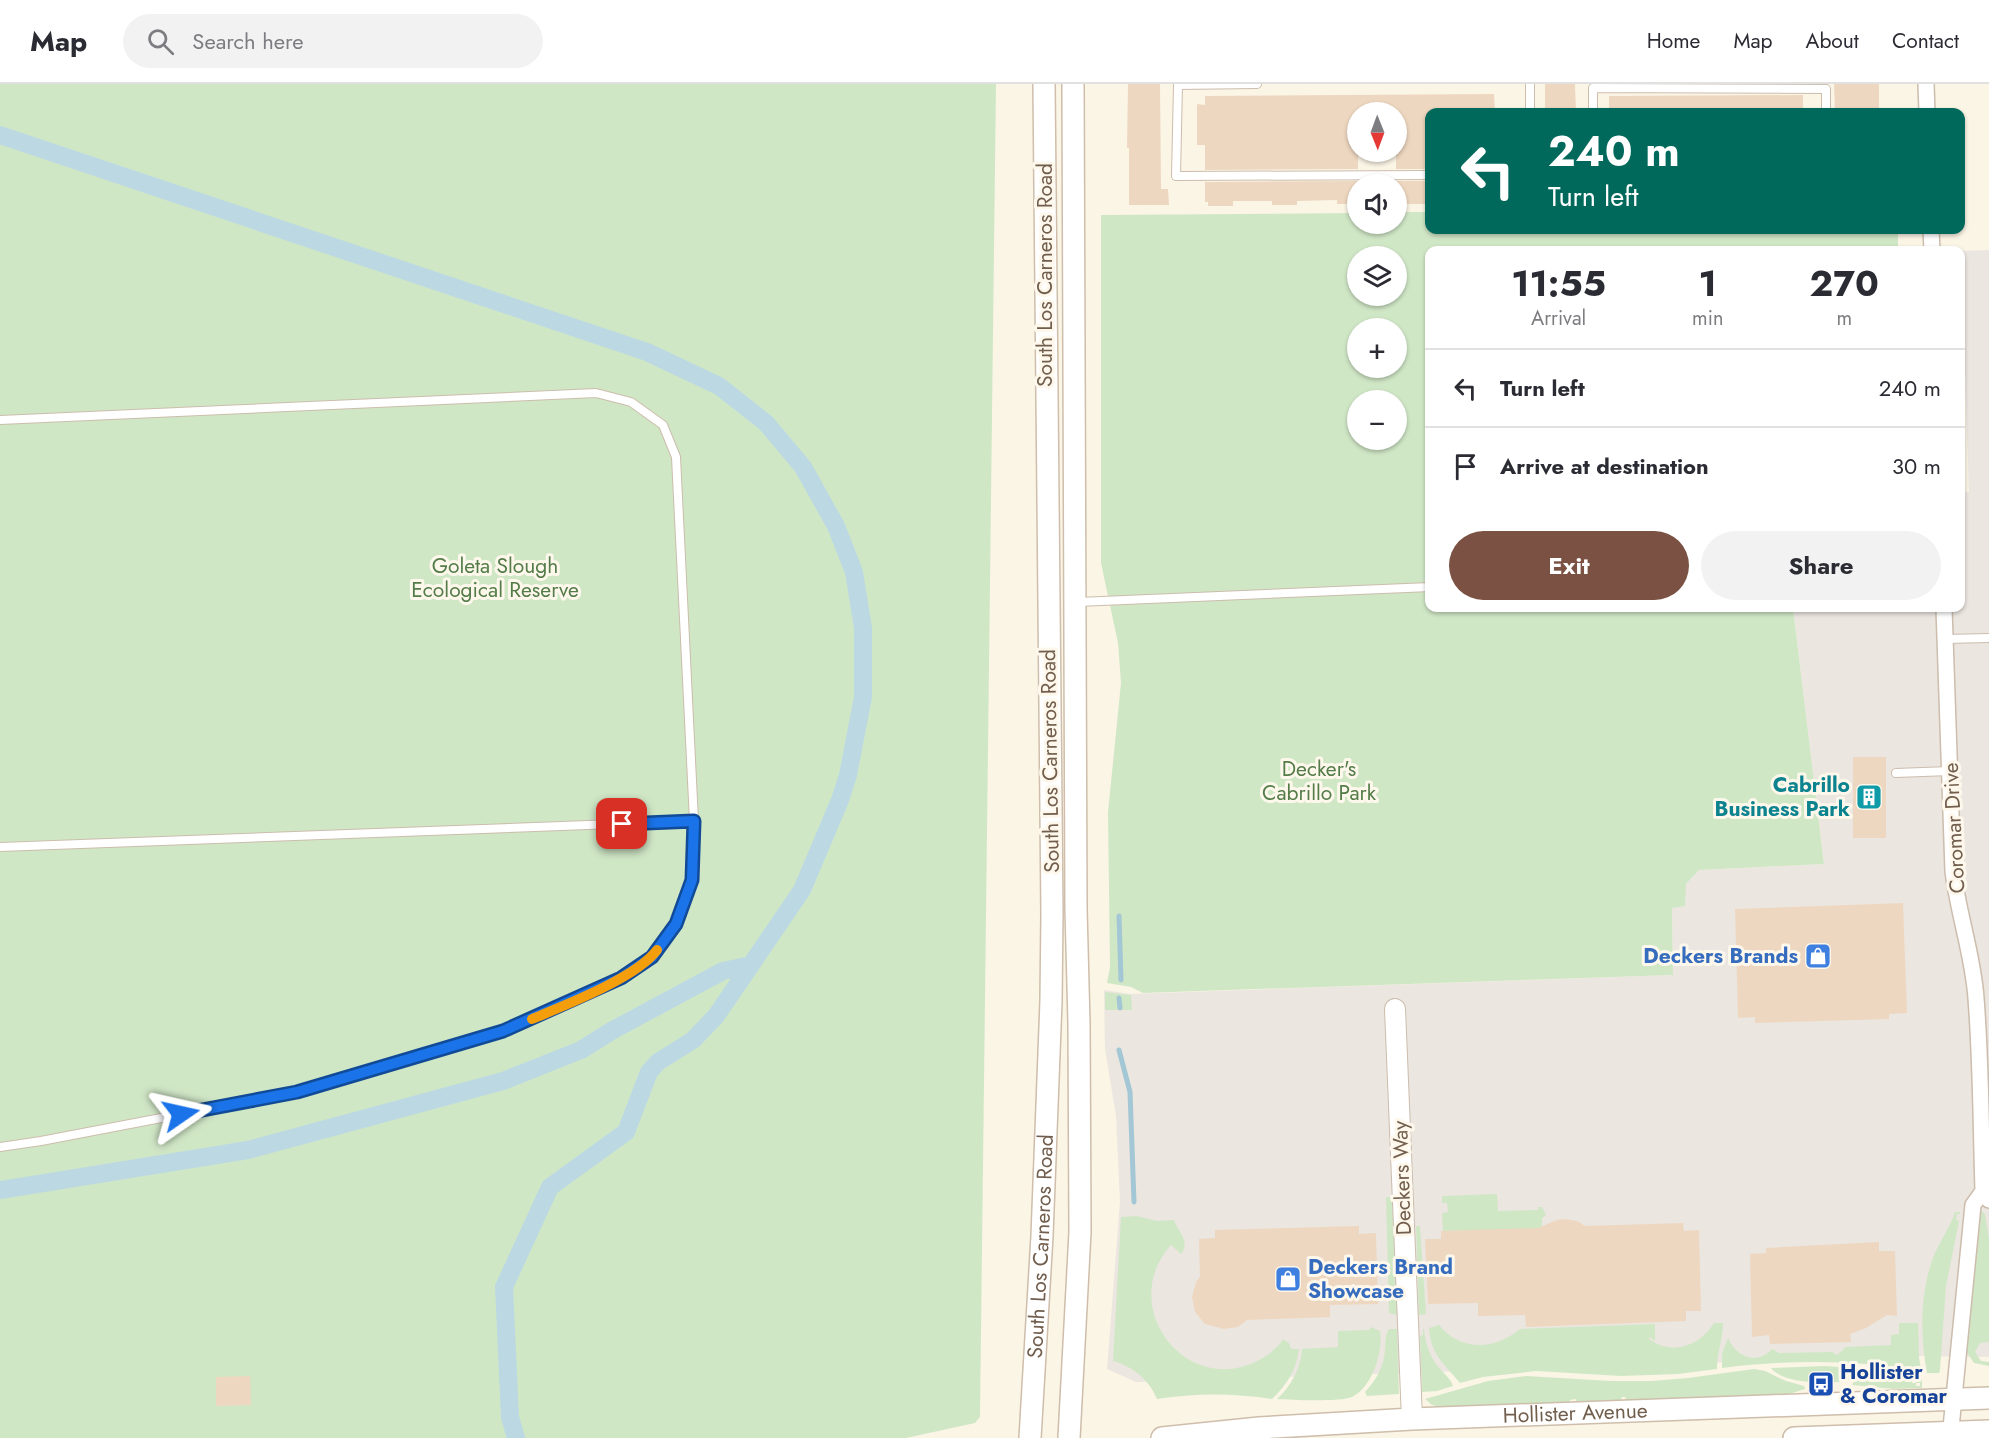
<!DOCTYPE html>
<meta charset="utf-8">
<style>
:root{--surface:#fff;--page:#f2f2f3;--text:#2b2b33;--muted:#7c7c81;--line:#e1e1e2;--accent:#7a5142}
body{margin:0;font-family:Jost,sans-serif;background:var(--page);color:var(--text);height:100vh;display:flex;flex-direction:column;font-size:22px;white-space:nowrap}
*{box-sizing:border-box;margin:0}
p{font-size:20px;color:var(--muted)}
.icon{flex:none;width:33px;height:33px;fill:none;stroke:currentColor;stroke-width:2;stroke-linecap:round;stroke-linejoin:round}
.map{position:relative;flex:1;overflow:hidden}
.panel{position:absolute;left:1425px;top:162px;width:540px;height:366px;display:flex;flex-direction:column;background:var(--surface);border-radius:12px;box-shadow:0 2px 4px #0004}
.panel>*{flex:none}
.hud{position:absolute;left:1425px;top:24px;width:540px;height:126px;border-radius:12px;box-shadow:0 2px 4px #0004;background:#00695c;color:#fff;overflow:hidden}
.needle{width:39px;rotate:179deg}
.controls{position:absolute;left:1347px;top:18px;display:grid;gap:12px}
.controls a{display:grid;place-items:center;width:60px;height:60px;border-radius:50%;background:var(--surface);box-shadow:0 2px 4px #0004;font-size:30px}
.pin{position:absolute;display:grid;place-items:center;width:51px;height:51px;color:#fff;margin:-26px;border-radius:12px;box-shadow:0 3px 9px #0006}
.me{position:absolute;width:66px;margin:-33px;rotate:79deg;stroke-linejoin:round;filter:drop-shadow(0 0 4px #0008)}
.turn{display:flex;align-items:center;gap:21px;height:126px;padding:0 24px;font-size:27px}
.turn .icon{width:78px;height:78px;stroke-width:2.5}
.turn b{display:block;font-size:42px;line-height:51px}
.eta{display:flex;justify-content:space-evenly;align-items:center;height:102px;text-align:center}
.eta b{font-size:36px;font-weight:700;line-height:42px}
.primary-button{display:flex;gap:12px;margin-top:auto;padding:12px 24px}
.primary-button a{flex:1;height:69px;border-radius:36px;background:var(--accent);color:#fff;font-size:24px;font-weight:700;line-height:69px;text-align:center}
.primary-button a+a{background:var(--page);color:var(--text)}
ul{padding:0;list-style:none}
li{display:flex;align-items:center;gap:18px;height:78px;padding:0 24px;border-top:2px solid var(--line)}
li div{flex:1}
li b{display:block;font-size:22px}
li em{font-style:normal}
header{display:flex;align-items:center;gap:36px;box-sizing:border-box;height:84px;padding:0 30px;background:var(--surface);border-bottom:2px solid var(--line)}
header strong{font-size:28px}
nav{display:flex;gap:33px;margin-inline-start:auto;font-size:21px}
.search{width:420px;height:54px;background:var(--page);display:flex;align-items:center;gap:15px;box-sizing:border-box;padding:0 21px;border-radius:33px;color:var(--muted);font-size:22px}
.map>svg:first-child{display:block}
.industrial{fill:#ebe6e0}
.green{fill:#d0e7c6;fill-rule:evenodd}
.lines{fill:none;stroke-linecap:round;stroke-linejoin:round}
.stream{stroke:#a3c7d4;stroke-width:5}
.canal{stroke:#bcd9e3;stroke-width:18}
.building{fill:#eed7c0}
.service-casing{stroke:#ccbdad;stroke-width:10}
.minor-casing{stroke:#ccbdad;stroke-width:18}
.tertiary-casing{stroke:#ccbdad;stroke-width:22}
.secondary-casing{stroke:#cebeab;stroke-width:24}
.service{stroke:#fff;stroke-width:8}
.minor{stroke:#fff;stroke-width:15}
.tertiary{stroke:#fff;stroke-width:20}
.secondary{stroke:#fff;stroke-width:21}
.route-casing{stroke:#114b97;stroke-width:15}
.route{stroke:#1a73e8;stroke-width:10}
.slow{stroke:#f59e0b;stroke-width:10}
.labels{text-anchor:middle;stroke-width:6;stroke-linejoin:round;paint-order:stroke}
.street-label{font-size:21px;fill:#725e4d;stroke:#fef8ec}
.park-label{font-size:21px;fill:#537c49;stroke:#fef8ec}
.culture-label{font-size:21px;font-weight:bold;fill:#0d838f;stroke:#fef8ec;text-anchor:end}
.shop-label{font-size:21px;font-weight:bold;fill:#366cbe;stroke:#fef8ec;text-anchor:end}
.transit-label{font-size:21px;font-weight:bold;fill:#164399;stroke:#fef8ec;text-anchor:start}
</style>
<header>
<strong>Map</strong>
<div class="search"><svg class="icon" aria-label="search" viewBox="0 0 24 24"><circle cx="10" cy="10" r="6"/><path d="M15 15l6 6"/></svg>Search here</div>
<nav><a>Home</a><a>Map</a><a>About</a><a>Contact</a></nav>
</header>
<div class="map">
<svg width="1989" height="1354" viewBox="0 0 1989 1354">
<rect width="100%" height="100%" fill="#fbf5e6"/>
<path class="industrial" d="M1989,166V1273L1912,1272L1136,1298L1107,1285L1120,1118L1116,1032L1105,965L1104,906L1130,910L1673,891L1672,823L1686,800L1699,786L1824,780L1793,524H1960L1961,409L1969,408L1961,167Z"/>
<path class="green" d="M0,0H996L980,1333L975,1339L906,1354H0Z
M1397,128H1429L1430,146H1898V166H1430V524H1793L1824,780L1699,786L1686,800L1685,822L1672,824L1673,891L1143,909L1131,903L1107,899L1110,883L1108,728L1121,599L1118,559L1101,479V131L1357,129L1358,140H1396ZM1358,172H1396V212H1358ZM1358,244H1396V284H1358ZM1358,316H1396V356H1358Z
M1105,908L1131,911L1132,926H1105Z
M1497,1110L1498,1127L1538,1126V1123H1542L1546,1131L1542,1134V1146L1443,1147L1442,1129L1448,1128L1447,1119H1442V1112Z
M1386,1113H1392L1397,1231L1389,1229Z
M1981,1127L1985,1130L1989,1154V1258L1980,1259L1975,1268L1981,1277L1989,1278V1282L1974,1279L1966,1267L1978,1129Z
M1955,1128H1960V1130H1957L1956,1136L1959,1137L1946,1202L1940,1286L1939,1289H1927C1920,1253 1920,1209 1933,1174C1939,1158 1950,1144 1955,1128Z
M1137,1132L1157,1137L1174,1136C1178,1148 1191,1157 1181,1170L1171,1161C1116,1222 1186,1315 1259,1276C1268,1271 1278,1264 1283,1255L1289,1259L1291,1265H1299C1297,1285 1287,1301 1272,1315C1233,1309 1196,1309 1157,1315C1149,1296 1133,1282 1113,1277L1121,1133Z
M1416,1142H1420L1426,1230L1419,1231Z
M1714,1239H1723C1723,1255 1717,1269 1717,1285L1678,1290L1621,1292L1536,1287L1483,1293L1460,1299C1444,1279 1431,1272 1429,1244L1439,1241C1461,1268 1495,1266 1520,1245L1655,1240V1257L1650,1253L1649,1255C1672,1272 1700,1262 1714,1239Z
M1899,1239H1918L1919,1273L1922,1292C1904,1292 1886,1281 1867,1280C1818,1276 1770,1278 1722,1284V1270L1728,1254C1736,1273 1757,1282 1772,1265L1779,1269L1832,1268L1837,1271L1846,1263L1891,1261V1251L1899,1250Z
M1371,1243L1380,1247C1383,1267 1373,1303 1352,1313C1341,1318 1291,1316 1277,1315C1291,1302 1301,1284 1302,1265L1338,1263V1247L1369,1246Z
M1389,1245H1397L1399,1310L1367,1312L1365,1308C1374,1298 1381,1288 1384,1274C1386,1265 1384,1252 1389,1245Z
M1423,1245H1424C1425,1261 1431,1275 1441,1286C1446,1292 1451,1295 1453,1302L1437,1307L1422,1308L1420,1252L1423,1251Z
M1825,1282L1870,1285V1287L1844,1298H1830L1828,1295H1814V1298C1801,1298 1778,1294 1771,1284Z
M1754,1285L1765,1287L1786,1297L1804,1302L1805,1305L1789,1310L1626,1316L1625,1313H1622L1621,1316L1576,1318V1315L1570,1316V1318L1441,1323L1432,1321L1425,1315L1488,1297L1526,1292L1611,1297H1651L1688,1294Z
M1878,1288L1907,1295L1906,1298L1912,1296V1299H1916V1302H1920V1299H1916L1914,1296L1922,1295V1304L1894,1305L1852,1301L1854,1297Z"/>
<g class="lines">
<path class="stream" d="M1119,832L1121,896
M1119,914L1120,924
M1119,966L1130,1008L1134,1118"/>
<path class="canal" d="M0,51L647,268L719,302L766,339L803,383L836,442L854,488L863,544V613L848,691L840,716L802,806L716,932L693,956L658,978L649,988L626,1048L550,1103L504,1203L510,1333L516,1354
M0,1106L248,1066L503,997L581,966L613,946L723,887L751,881"/>
</g>
<path class="building" d="M1128,0H1160L1161,105H1168L1169,121H1129V64H1127Z
M1545,0H1575L1576,28H1545Z
M1834,0H1879V28H1835Z
M1494,10L1495,28H1430V85H1396V28H1358V85L1205,86V61H1197V20L1205,21V12Z
M1803,11V28H1609V12Z
M1358,97V120H1337V116L1297,117V121H1272V117H1233V122H1208V118H1205V98Z
M1396,97H1430V116H1426V120H1401V116H1396Z
M1853,673H1886V754H1853Z
M1903,819L1907,929L1889,930V935L1755,939V933L1738,934L1735,825Z
M1565,1135L1577,1137L1585,1142L1683,1139L1684,1147L1699,1146L1701,1227H1686V1237L1526,1243L1525,1231L1478,1232V1219L1428,1220L1425,1155H1441V1147L1538,1144L1557,1136Z
M1359,1142V1150L1376,1149L1378,1220L1330,1221V1233L1247,1236L1238,1243L1224,1245L1205,1240L1195,1228L1192,1213L1196,1198L1200,1193L1199,1155L1215,1154V1146Z
M1879,1158V1167H1895L1897,1232L1887,1231L1866,1244L1850,1250L1851,1258L1770,1260L1769,1251L1752,1253L1750,1170L1766,1169V1164Z
M250,1292L251,1321L216,1322V1293Z"/>
<g class="lines">
<defs>
<path id="service" d="M1257,0L1178,1L1176,92L1430,91
M1530,28V0
M1593,28V4L1826,5V28
M0,336L596,309L631,318L663,341L676,373L694,737L692,797L676,840L652,873L621,894L503,947L297,1008L41,1057L0,1063
M1078,518L1430,503
M1945,555L1989,554
M1896,689L1950,687
M0,763L694,737"/>
<path id="minor" d="M1926,0L1927,28
M1931,146L1932,166
M1944,524L1953,787C1958,829 1973,871 1976,914C1981,978 1981,1043 1983,1107L1989,1116
M1950,1354L1973,1121L1983,1107"/>
<path id="tertiary" d="M1395,925L1412,1335"/>
<g id="secondary">
<path id="s1" d="M1030,1354L1042,1152L1051,917L1052,830L1044,0"/>
<path d="M1069,1354L1080,1148L1079,939L1076,825L1073,0"/>
<path id="s2" d="M1162,1354L1259,1344L1412,1335L1989,1314"/>
<path d="M1794,1354L1989,1347"/>
</g>
</defs>
<use href="#service" class="service-casing"/>
<use href="#minor" class="minor-casing"/>
<use href="#tertiary" class="tertiary-casing"/>
<use href="#secondary" class="secondary-casing"/>
<use href="#service" class="service"/>
<use href="#minor" class="minor"/>
<use href="#tertiary" class="tertiary"/>
<use href="#secondary" class="secondary"/>
</g>
<g class="lines">
<defs>
<path id="route" d="M181,1030L297,1008L503,947L621,894L652,873L676,840L692,796L694,737L622,740"/>
</defs>
<use href="#route" class="route-casing"/>
<use href="#route" class="route"/>
<path class="slow" d="M532,935C565,921 636,894 657,866"/>
</g>
<defs>
<symbol id="building-square" viewBox="-11 -11 22 22"><rect x="-9" y="-9" width="18" height="18" rx="4" fill="#0f9aa8" stroke="#fef8ec"/><path d="M-4-6H4V6H1V3H-1V6H-4ZM-2.5-4.3h1.7v1.8h-1.7ZM.8-4.3h1.7v1.8H.8ZM-2.5-1h1.7V.8h-1.7ZM.8-1h1.7V.8H.8Z" fill="#fff"/></symbol>
<symbol id="shop-square" viewBox="-11 -11 22 22"><rect x="-9" y="-9" width="18" height="18" rx="4" fill="#3f7fe0" stroke="#fef8ec"/><path d="M-5-2.5h2.3a2.7 3.5 0 0 1 5.4 0H5L5.5 6h-11ZM-1.5-2.5h3a1.5 2.3 0 0 0-3 0Z" fill="#fff"/></symbol>
<symbol id="bus-square" viewBox="-11 -11 22 22"><rect x="-9" y="-9" width="18" height="18" rx="4" fill="#1a4fb4" stroke="#fef8ec"/><path d="M-5-6H5V4H4V6H2V4H-2V6H-4V4H-5ZM-3.5-4V0h7V-4ZM-3.5 1.2v1.5H-2V1.2ZM2 1.2v1.5H3.5V1.2Z" fill="#fff"/></symbol>
</defs>
<g fill-rule="evenodd">
<use href="#building-square" x="1854" y="698" width="30" height="30"/>
<use href="#shop-square" x="1803" y="857" width="30" height="30"/>
<use href="#shop-square" x="1273" y="1180" width="30" height="30"/>
<use href="#bus-square" x="1806" y="1285" width="30" height="30"/>
</g>
<g class="labels">
<g class="street-label">
<text transform="translate(1045 191) rotate(-90)" y="7">South Los Carneros Road</text>
<text transform="translate(1050 677) rotate(-91)" y="7">South Los Carneros Road</text>
<text transform="translate(1954 744) rotate(-93)" y="7">Coromar Drive</text>
<text transform="translate(1402 1094) rotate(-92)" y="7">Deckers Way</text>
<text dy="7" stroke="none"><textPath href="#s1" startOffset="192">South Los Carneros Road</textPath></text>
<text dy="7" stroke="none"><textPath href="#s2" startOffset="414">Hollister Avenue</textPath></text>
</g>
<g class="park-label">
<text x="495" y="489">Goleta Slough<tspan x="495" dy="24">Ecological Reserve</tspan></text>
<text x="1319" y="692">Decker's<tspan x="1319" dy="24">Cabrillo Park</tspan></text>
</g>
<g class="culture-label">
<text x="1850" y="708">Cabrillo<tspan x="1850" dy="24">Business Park</tspan></text>
</g>
<g class="shop-label">
<text x="1798" y="879">Deckers Brands</text>
<text x="1308" y="1190" text-anchor="start">Deckers Brand<tspan x="1308" dy="24">Showcase</tspan></text>
</g>
<g class="transit-label">
<text x="1840" y="1295">Hollister<tspan x="1840" dy="24">&amp; Coromar</tspan></text>
</g>
</g>
</svg>
<div class="controls">
<a><svg class="needle" viewBox="-14 -14 28 28"><path d="M0-13l5 13h-10z" fill="#e53935"/><path d="M0 13l5-13h-10z" fill="#7c7c81"/></svg></a>
<a><svg class="icon" aria-label="sound" viewBox="0 0 24 24"><path d="M4 9h4l5-4v14l-5-4H4zM17 9q2 3 0 6"/></svg></a>
<a><svg class="icon" aria-label="layers" viewBox="0 0 24 24"><path d="M12 4l9 5-9 5-9-5zM3 14l9 5 9-5"/></svg></a>
<a>+</a>
<a>−</a>
</div>
<div class="pin" style="left:622px;top:740px;background:#d93025"><svg class="icon" aria-label="arrive" viewBox="0 0 24 24"><path d="M6 21V4h12l-3 4 3 4H6"/></svg></div>
<svg class="me" style="left:181px;top:1030px" viewBox="-20 -20 40 40"><path d="M0-17L14 15 0 8-14 15z" fill="#1a73e8" stroke="#fff" stroke-width="4"/></svg>
<div class="hud">
<div class="turn"><svg class="icon" aria-label="left" viewBox="0 0 24 24"><path d="M17 20v-9H6M10 6l-5 5 5 5"/></svg><div><b>240 m</b>Turn left</div></div>
</div>
<section class="panel">
<div class="eta">
<div><b>11:55</b><p>Arrival</p></div>
<div><b>1</b><p>min</p></div>
<div><b>270</b><p>m</p></div>
</div>
<ul>
<li><svg class="icon" aria-label="left" viewBox="0 0 24 24"><path d="M17 20v-9H6M10 6l-5 5 5 5"/></svg><div><b>Turn left</b></div><em>240 m</em></li>
<li><svg class="icon" aria-label="arrive" viewBox="0 0 24 24"><path d="M6 21V4h12l-3 4 3 4H6"/></svg><div><b>Arrive at destination</b></div><em>30 m</em></li>
</ul>
<div class="primary-button"><a>Exit</a><a>Share</a></div>
</section>
</div>
